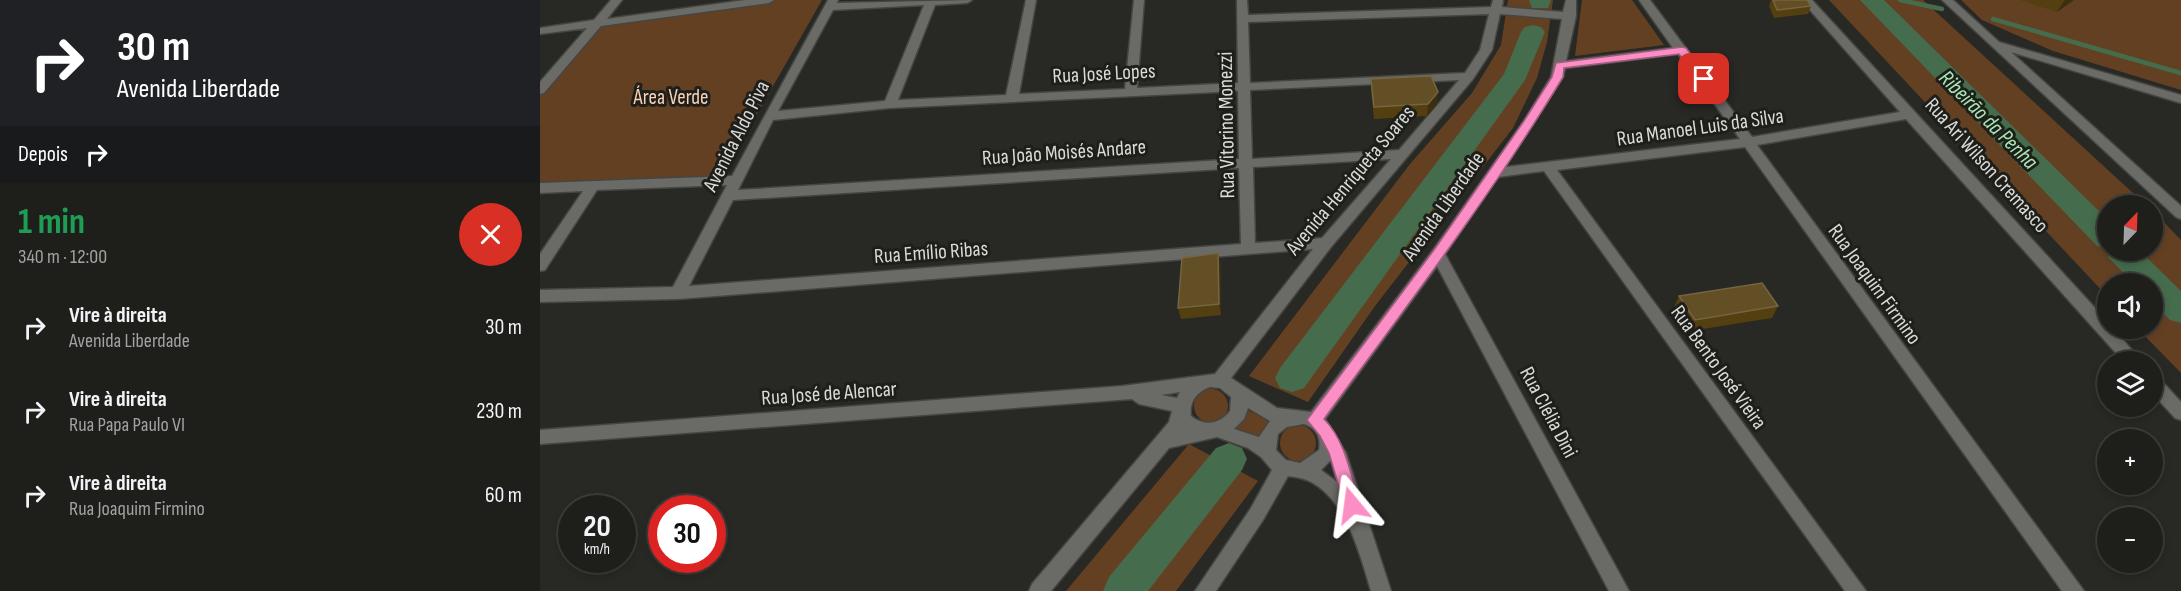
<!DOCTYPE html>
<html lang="pt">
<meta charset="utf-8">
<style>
:root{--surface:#1e1e1b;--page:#262724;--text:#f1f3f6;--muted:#a1a2a3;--line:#3c3c3a}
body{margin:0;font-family:"Sofia Sans Condensed",sans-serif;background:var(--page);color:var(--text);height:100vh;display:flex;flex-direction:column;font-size:22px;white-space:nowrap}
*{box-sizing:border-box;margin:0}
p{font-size:20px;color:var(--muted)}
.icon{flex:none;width:33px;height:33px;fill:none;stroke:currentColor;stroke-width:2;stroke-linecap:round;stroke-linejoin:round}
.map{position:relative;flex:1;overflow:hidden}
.panel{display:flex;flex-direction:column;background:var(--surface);width:540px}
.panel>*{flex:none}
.banner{background:#202124;color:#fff;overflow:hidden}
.needle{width:39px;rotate:23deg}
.controls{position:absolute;left:1557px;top:195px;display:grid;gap:12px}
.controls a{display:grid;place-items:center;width:66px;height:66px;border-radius:50%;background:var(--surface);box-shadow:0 3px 9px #0003,0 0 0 2px var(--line);font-size:30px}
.speed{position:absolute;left:18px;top:495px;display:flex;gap:12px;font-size:30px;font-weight:700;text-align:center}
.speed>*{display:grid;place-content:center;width:78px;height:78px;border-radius:50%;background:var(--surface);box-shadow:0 3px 9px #0003,0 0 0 2px var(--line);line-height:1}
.speed small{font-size:15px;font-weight:400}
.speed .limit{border:9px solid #d22;background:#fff;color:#111}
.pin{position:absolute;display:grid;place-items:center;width:51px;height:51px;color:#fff;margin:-26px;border-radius:12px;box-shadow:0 3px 9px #0006}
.me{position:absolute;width:66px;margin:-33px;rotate:344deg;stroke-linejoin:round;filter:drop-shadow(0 0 4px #0008)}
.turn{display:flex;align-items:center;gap:21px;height:126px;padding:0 18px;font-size:27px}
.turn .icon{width:78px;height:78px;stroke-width:2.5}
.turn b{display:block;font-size:42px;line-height:51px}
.then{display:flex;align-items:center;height:57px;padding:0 18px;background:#0003;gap:12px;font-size:22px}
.round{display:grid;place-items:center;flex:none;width:63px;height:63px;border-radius:32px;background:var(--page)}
.overview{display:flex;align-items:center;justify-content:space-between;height:102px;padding:0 18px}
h1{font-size:36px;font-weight:700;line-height:45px;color:#1e9e55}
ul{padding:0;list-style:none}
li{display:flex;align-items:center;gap:18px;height:84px;padding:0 18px}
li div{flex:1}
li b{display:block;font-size:22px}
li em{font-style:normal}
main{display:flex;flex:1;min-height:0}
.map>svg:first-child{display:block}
.green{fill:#644023}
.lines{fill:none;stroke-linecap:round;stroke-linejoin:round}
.stream{stroke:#456c4c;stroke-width:4.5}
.river{fill:#456c4c;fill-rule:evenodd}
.minor-casing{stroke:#454542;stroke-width:3}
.minor{fill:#6a6a66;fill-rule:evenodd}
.wall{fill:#543f11}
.shaded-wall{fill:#3c2f10}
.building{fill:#624f26;stroke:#756542;stroke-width:1.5}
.route{fill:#fb8fc5;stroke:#a35d80;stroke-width:1.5}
.labels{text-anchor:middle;stroke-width:6;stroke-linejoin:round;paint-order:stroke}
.street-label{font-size:21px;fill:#dadad7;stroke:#1e1e1b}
.park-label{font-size:21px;fill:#f9d1b5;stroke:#1e1e1b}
.water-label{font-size:22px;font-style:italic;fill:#a7e8b2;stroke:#1e1e1b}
</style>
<main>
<section class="panel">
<div class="banner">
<div class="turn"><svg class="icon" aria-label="right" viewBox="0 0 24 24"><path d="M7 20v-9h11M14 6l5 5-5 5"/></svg><div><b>30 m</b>Avenida Liberdade</div></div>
<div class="then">Depois<svg class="icon" aria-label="right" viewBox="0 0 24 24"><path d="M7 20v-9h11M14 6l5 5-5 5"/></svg></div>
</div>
<div class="overview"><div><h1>1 min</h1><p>340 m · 12:00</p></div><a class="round" style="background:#d93025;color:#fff"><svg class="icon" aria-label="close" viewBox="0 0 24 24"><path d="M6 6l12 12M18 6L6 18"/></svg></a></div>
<ul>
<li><svg class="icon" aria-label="right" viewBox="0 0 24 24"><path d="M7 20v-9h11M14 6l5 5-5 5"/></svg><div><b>Vire à direita</b><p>Avenida Liberdade</p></div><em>30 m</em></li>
<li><svg class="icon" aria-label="right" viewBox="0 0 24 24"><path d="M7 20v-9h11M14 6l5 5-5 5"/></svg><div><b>Vire à direita</b><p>Rua Papa Paulo VI</p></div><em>230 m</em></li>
<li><svg class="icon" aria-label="right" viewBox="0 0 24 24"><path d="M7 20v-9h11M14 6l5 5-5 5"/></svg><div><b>Vire à direita</b><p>Rua Joaquim Firmino</p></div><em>60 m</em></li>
</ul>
</section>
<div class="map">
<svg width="1641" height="591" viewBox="0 0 1641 591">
<rect width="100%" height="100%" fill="#282824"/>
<path class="green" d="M231,0H282L182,176L0,184V95L61,26Z
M968,0H1013L1007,42L997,78L973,128L835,306L768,402L709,376L870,164L932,93L961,45Z
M1042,0H1092L1124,45L1035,56Z
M1289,0H1383L1606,205L1568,206V250H1612L1613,211L1641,240V373L1598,329L1612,328V284H1568L1567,296Z
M1421,0H1641V90L1513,51L1442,20Z
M654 406a17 17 0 1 1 34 0a17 17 0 1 1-34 0Z
M707,410L731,421L718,440L694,429Z
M740 443a18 18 0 1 1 36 0a18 18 0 1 1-36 0Z
M649,444L718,481L636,591H526Z"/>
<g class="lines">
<path class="stream" d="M1360,0L1402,9
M1453,19L1641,73"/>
<path class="river" d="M989,0H1011L1008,8H992Z
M1320,0H1344L1568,220V250H1599L1641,291V323L1630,320L1612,302V284H1594L1569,258L1566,248L1557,246Z
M993,25L1001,27L1005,32L985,80L764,388L752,392L740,388L735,378L740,368L964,74L981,32L985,27Z
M689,443L702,448L707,459L702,470L608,591H563L569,577L676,448Z"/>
<defs>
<path id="minor" d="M71,0H82L67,19L205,0H234L229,3L61,26L4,93L0,94V82L47,28L0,34V28L54,20Z
M288,0H298L297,3L432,0L427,3L395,5L358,100L466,95L486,0H496L479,94L585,89L594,0H604L597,88L698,83L697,0H707L708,15L951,7L953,0H963L962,7L1023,12L1026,0H1036V16L1026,61L1133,48L1099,0H1110L1212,137L1360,112L1261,0H1272L1568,322V328H1573L1602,362H1584L1366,119L1217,145L1544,591H1522L1205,147L1017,170L1326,591H1305L1004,171L958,177L905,254L1089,591H1069L897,266L785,419L806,453L851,591H831C820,555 807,501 771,482C764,478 755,477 748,476L723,520L676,591H655L711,508L732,470L721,457L708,448L677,437L629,448L511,591H489L492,584L629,422L632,411L599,404L592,399L0,444V430L582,386L675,374L773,249L138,299L0,302V290L133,287L187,185L57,190L5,270L0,271V254L43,191L0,193V183L192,176ZM384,5L345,101L238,111L293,10ZM949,14L940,50L925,73L710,83L708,22ZM960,14L1022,19L1011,77L984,121L893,250L771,412L737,408L691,378L791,247L933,79L952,50ZM1138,54L1200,139L965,167L1023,77L1025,68ZM919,80L859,150L712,159L710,90ZM698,91L699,159L198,190L233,120L350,108ZM851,159L782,238L715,243L713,167ZM699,168L701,244L149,286L193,200ZM670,387L680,388L691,397L690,411C680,424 664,427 651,416C649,401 657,392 670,387ZM640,392L637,398L621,395ZM708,408L730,421L719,437L694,429L704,419ZM764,424C777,428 781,437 779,450L760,463L746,460L736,450L738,434L747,427ZM791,460L797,482L781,470Z
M1402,0H1413L1459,42L1641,95V103L1471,52L1641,206V219L1636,217Z
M1612,375L1618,377L1641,402V420L1635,418L1612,393Z"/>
</defs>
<use href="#minor" class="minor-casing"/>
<use href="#minor" class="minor"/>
</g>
<path class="wall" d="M1231,0H1267L1271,6L1268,14L1234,18L1229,6Z
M1480,0H1534L1517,12Z
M831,79L897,104L887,116L834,119L831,91Z
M681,264V315L641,319L638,308Z
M1139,296L1238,306L1232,318L1150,331L1134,307Z"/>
<path class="shaded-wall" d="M1525,0H1534L1517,12L1524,1Z
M898,92L897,104L887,116L888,104Z
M678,253L681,264V315L679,304Z"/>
<path class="building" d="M1233,0H1267L1271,6L1237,10Z
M891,76L898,92L888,104L834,107L831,79Z
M678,253L679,304L638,308L642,258Z
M1222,283L1238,306L1155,320L1139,296Z"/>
<path class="route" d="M1142,47L1146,48L1168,77V82H1160L1139,54L1024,68L1023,77C951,196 866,307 784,419C806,441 811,477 820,505L817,510L812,512L806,510L789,453L780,436L767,420L894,250L984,121L1012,77L1016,63Z"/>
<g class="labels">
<g class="street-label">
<text transform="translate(564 73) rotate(-3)" y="7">Rua José Lopes</text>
<text transform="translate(686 125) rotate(-91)" y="7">Rua Vitorino Monezzi</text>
<text transform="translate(1160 127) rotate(-8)" y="7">Rua Manoel Luis da Silva</text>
<text transform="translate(196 136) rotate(-63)" y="7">Avenida Aldo Piva</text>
<text transform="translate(524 152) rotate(-4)" y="7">Rua João Moisés Andare</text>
<text transform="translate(1447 165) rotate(48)" y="7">Rua Ari Wilson Cremasco</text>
<text transform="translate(810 180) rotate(-50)" y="7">Avenida Henriqueta Soares</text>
<text transform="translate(903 206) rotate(-55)" y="7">Avenida Liberdade</text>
<text transform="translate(391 252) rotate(-4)" y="7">Rua Emílio Ribas</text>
<text transform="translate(1335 284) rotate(54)" y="7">Rua Joaquim Firmino</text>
<text transform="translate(1179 367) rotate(54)" y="7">Rua Bento José Vieira</text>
<text transform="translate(289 393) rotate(-4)" y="7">Rua José de Alencar</text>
<text transform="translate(1009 412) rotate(62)" y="7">Rua Clélia Dini</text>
</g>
<g class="park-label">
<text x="131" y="104">Área Verde</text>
</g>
<g class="water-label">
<text transform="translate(1449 119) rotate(45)" y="8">Ribeirão da Penha</text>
</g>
</g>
</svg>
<div class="controls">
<a><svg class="needle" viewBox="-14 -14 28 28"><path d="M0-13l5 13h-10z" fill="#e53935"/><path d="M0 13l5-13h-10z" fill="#a1a2a3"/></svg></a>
<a><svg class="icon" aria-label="sound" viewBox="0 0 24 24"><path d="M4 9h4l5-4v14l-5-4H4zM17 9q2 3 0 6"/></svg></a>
<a><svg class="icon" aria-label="layers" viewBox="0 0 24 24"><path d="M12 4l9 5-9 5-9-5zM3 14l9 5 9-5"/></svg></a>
<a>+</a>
<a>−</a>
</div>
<div class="speed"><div>20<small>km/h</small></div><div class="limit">30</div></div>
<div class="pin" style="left:1164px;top:79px;background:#d93025"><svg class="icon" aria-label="arrive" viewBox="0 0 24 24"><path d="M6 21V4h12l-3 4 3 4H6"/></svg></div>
<svg class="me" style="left:812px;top:505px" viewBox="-20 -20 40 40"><path d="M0-17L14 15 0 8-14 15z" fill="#fb8fc5" stroke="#fff" stroke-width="4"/></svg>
</div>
</main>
